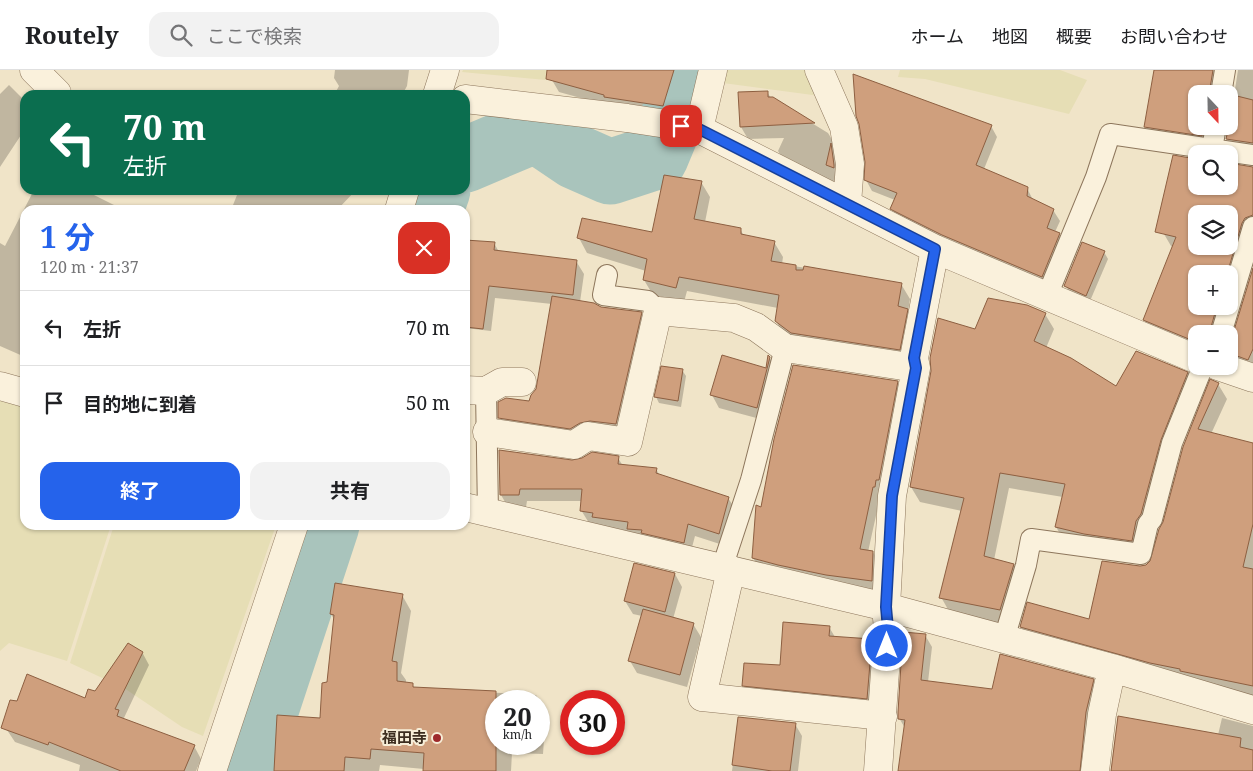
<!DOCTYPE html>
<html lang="ja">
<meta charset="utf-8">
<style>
:root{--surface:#fff;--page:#f2f2f2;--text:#202124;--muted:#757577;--line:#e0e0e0;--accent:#2563eb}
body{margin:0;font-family:"Noto Serif","Noto Sans JP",serif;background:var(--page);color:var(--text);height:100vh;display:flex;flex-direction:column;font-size:19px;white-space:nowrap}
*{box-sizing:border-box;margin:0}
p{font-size:16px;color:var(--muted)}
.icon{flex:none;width:28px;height:28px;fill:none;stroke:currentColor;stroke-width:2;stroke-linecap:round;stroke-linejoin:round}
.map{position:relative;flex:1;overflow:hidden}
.details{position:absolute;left:20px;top:135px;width:450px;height:325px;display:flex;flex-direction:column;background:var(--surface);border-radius:15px;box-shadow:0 1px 4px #0004}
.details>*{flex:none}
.banner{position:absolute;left:20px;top:20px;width:450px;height:105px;border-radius:15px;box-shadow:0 1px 4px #0004;background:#0b6e4f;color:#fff;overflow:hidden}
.needle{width:32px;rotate:158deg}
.controls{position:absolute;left:1188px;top:15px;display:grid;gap:10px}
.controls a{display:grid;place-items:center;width:50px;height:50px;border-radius:10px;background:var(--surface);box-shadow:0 1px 4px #0004;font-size:25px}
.speed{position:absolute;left:485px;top:620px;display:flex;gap:10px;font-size:25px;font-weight:700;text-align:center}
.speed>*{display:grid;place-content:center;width:65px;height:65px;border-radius:50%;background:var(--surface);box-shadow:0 1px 4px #0004;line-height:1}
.speed small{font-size:12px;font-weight:400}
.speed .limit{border:8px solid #d22;background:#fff;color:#111}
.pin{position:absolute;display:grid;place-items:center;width:42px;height:42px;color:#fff;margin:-21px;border-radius:10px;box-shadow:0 2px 8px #0006}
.me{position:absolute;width:55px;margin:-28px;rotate:0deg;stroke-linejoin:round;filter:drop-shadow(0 0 4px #0008)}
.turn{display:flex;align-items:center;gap:18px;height:105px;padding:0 20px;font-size:22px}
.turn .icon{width:65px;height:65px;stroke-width:2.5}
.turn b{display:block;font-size:35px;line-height:42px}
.round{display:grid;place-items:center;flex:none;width:52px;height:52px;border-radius:15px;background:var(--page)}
.headline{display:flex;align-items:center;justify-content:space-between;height:85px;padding:0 20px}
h1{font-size:30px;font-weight:700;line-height:38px;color:var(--accent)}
.cta{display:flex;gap:10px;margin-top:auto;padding:10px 20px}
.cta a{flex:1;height:58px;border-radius:15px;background:var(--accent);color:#fff;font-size:20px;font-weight:700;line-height:58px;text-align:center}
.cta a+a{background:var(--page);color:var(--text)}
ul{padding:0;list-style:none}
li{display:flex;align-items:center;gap:15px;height:75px;padding:0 20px;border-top:1px solid var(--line)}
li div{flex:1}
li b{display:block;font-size:19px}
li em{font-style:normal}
header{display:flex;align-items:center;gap:30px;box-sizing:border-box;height:70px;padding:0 25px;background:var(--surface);border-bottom:1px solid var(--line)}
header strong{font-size:24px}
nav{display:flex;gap:28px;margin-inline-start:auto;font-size:18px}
.search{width:350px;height:45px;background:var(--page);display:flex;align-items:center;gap:12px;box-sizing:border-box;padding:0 18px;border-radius:15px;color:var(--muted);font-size:19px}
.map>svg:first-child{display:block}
.farmland{fill:#e6deb5}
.shadow{fill:#0003;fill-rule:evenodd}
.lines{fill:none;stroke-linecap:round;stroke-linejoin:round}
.river{stroke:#a9c4bc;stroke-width:65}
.building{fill:#cf9f7d;stroke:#8d5f41;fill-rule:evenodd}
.service-casing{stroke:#8d765c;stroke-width:22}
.minor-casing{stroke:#8d765c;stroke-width:29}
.tertiary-casing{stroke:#8d765c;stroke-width:29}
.service{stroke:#faf1dc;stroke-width:20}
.minor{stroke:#faf1dc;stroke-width:28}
.tertiary{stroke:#faf1dc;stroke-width:28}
.route-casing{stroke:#184099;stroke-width:12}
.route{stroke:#2563eb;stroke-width:9}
.poi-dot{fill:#9e2a2b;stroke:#f7eed8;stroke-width:2}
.labels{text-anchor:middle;stroke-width:4;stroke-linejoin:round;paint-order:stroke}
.poi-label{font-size:15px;font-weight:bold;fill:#3d2e20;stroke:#f7eed8;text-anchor:end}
</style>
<header>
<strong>Routely</strong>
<div class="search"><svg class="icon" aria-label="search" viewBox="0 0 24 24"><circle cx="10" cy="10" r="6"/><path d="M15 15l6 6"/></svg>ここで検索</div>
<nav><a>ホーム</a><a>地図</a><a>概要</a><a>お問い合わせ</a></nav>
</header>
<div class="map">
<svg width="1253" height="701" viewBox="0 0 1253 701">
<rect width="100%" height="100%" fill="#f0e4c8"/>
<path class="farmland" d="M463,0H549L546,10L462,2Z
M726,0H810L820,26L723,13Z
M900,0H1060L1087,10L1069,44L925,9L898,7Z
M0,329L25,336V455H111L67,591L9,573L0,581Z
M114,455H276L203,666L182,657L124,618L70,593Z"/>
<path class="shadow" d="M335,0H409L407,16L402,25H334L339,16L334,8Z
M555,0H697L682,37L673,36L670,47L610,36L559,22L552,10Z
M1155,0H1213L1220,11L1218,24H1196V56H1229V34L1234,26L1238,0H1253V85L1234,81L1227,69L1228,57L1226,56L1220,57L1209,77L1153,69L1146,57Z
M9,15L25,31V59L0,97V24Z
M767,22L771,28L828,63L836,76L840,110L832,117L786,94L778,81L784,68L748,69L741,57Z
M991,56L997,67L984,99L1027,118L1033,130L1053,140L1060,151L1055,162L1059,164L1066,175L1048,217L898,150L892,139L895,130L872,121L866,110Z
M1174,87L1196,90V116H1229V95L1253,98V160L1229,204H1196V236H1227L1219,264H1196V281L1151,262L1144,250L1173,177L1171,176L1164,164ZM1196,144H1229V176H1196Z
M701,112L710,127L705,152L740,159L744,166L774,172L783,187L782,194L901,214L910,229L908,242L915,255L908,294L785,266L776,251L778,238L687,221L684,232L653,225L644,210L646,201L587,183L579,168L653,164Z
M34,120H90L88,122L124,140H25V287L0,276V173L5,176Z
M239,120H356L337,140H231Z
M465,171L494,173L499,182L576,191L584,204L580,232L601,238L641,243L650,259L625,370L509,364L500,348L530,332L537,320L552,234L495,228L491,261L465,258Z
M1104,182L1108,189L1090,231L1069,222L1066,215Z
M1253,203V301L1229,293V274L1234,268Z
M1045,244L1054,259L1046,278L1116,318L1187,303L1196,319L1140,486L1065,472L1056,457L1063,427L1009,418L994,490L1013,495L1022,510L1009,555L950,543L941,527L962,441L920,432L911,417L976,260Z
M723,287L767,299L769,287L777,300L764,350L719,338L712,325Z
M682,300L686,306L681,337L659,333L656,327Z
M897,312L903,323L868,482H873L879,494L878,522L760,499L753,488L762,438Z
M1218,314L1227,329L1211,364L1253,374V635L1030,572L1021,557L1090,551L1140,497L1150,493L1154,488L1184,377Z
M618,388L623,396L656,399L660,406L728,428L736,440L726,476L695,466L690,485L589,453L581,440L582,431H527L526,437H508L501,425L572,392Z
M675,504L682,517L673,549L693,554L701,567L687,617L637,603L630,591L642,546L633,544L625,531Z
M402,525L411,541L401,603L406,610V614H412L414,618L536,625L546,641L543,684L512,683L511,701H425L424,699L380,695L379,701H276L321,649L328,613L335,551L331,544ZM496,631H539V674H496Z
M829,557L835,567L871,570L880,586L876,644L753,632L743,615L781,597Z
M925,565L932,577L928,612L993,620L1093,610L1100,622L1086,701H900L905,658L899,648Z
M142,582L149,595L123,650L194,676L201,689L196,701H79L80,695L15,672L7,660L85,630Z
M739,648L795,654L802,666L798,701H732Z
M1222,648L1253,656V701H1111L1218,665Z"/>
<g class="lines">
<path class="river" d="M465,90L536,60L576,87L610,102L656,87L676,39L684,0
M431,140L438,120
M246,701L327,455"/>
</g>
<path class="building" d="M547,0H674L663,36L604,27V25L546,9Z
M1154,0H1213L1209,24H1196V56H1204L1202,66L1144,57Z
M853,4L992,55L976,95L1028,117L1027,126L1054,139L1047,158L1060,163L1042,207L942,165L890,139L897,123L864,110L865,92L859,54L856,46Z
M768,21V27H773L815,53L740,57L738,22Z
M1233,25L1253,30V73L1226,69L1229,56V33Z
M831,73L834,95V98L826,95Z
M1173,85L1196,89V116H1229V93L1253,97V145L1245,148L1242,153L1227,204H1196V236H1217L1209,264H1196V272L1143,250L1176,167L1155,162ZM1196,144H1229V176H1196Z
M664,105L702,111L694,149L741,158V164L775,171L771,191L796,195V200H803L804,196L902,213L898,236L908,239L900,280L791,263L775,251L779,225L679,207L676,218L643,210L647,189L577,168L582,148L652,162Z
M465,170L495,172L494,180L577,190L573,225L489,216L483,259L465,257Z
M1082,172L1105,181L1086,226L1064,216Z
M1253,198V279L1248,290L1229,283V273L1232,267Z
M552,226L594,233L601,237L642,242L616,354L590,351L580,353L570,359L498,348V332L506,328L529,331L531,325L536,319Z
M988,228L1027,235L1046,243L1034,271L1071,288L1116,316L1136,281L1188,302L1161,370L1141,444L1136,451L1132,471L1084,464L1055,457L1065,414L1000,403L984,486L1014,494L1000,540L939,528L964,428L910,417L931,301L930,288L938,248L975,259Z
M722,285L766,298L768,285L770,287L757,338L710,325Z
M793,295L898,311L879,410H876L875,417H873L860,479L873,481L872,511L826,505L778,495L752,488L756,435L761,437L774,369Z
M661,296L683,299L678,331L654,327Z
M1210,309L1219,313L1198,359L1253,373V454L1243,497L1253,499V616L1180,601V599L1150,593L1020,557L1027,532L1089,549L1102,491L1140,496L1146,495L1150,491L1159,459L1163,452L1183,377Z
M499,380L572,390L582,388L592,382L619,386L618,394L657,398L656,403L729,427L719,464L688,454L684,473L641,463L642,460L627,459L628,452L592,447L593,443L580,441L582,419H520L519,425H500Z
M634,493L675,503L665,542L624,531Z
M335,513L403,524L392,591L397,592V611L413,613V617L496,621V701H423L424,683L371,679L370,689L345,687L344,701H274L277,645L320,648L322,613L327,612L334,545L330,544Z
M643,539L694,553L680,605L628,591Z
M783,552L830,556L829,566L872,569L867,629L742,616L744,593L780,595Z
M903,562L926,564L921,610L992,619L1000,584L1094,609L1086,642L1080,701H898L905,650L898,649V642Z
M128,573L143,582L115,639L119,640L117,646L195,675L184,701H121L49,672L48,675L1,658L10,630L17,631L27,604L85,628L88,619L95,621Z
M1118,646L1241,668L1240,677L1253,680V701H1111Z
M738,647L796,653L790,701H772L732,695Z"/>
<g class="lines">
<defs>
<path id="service" d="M1221,24L1225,0
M1212,79L1216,56
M607,205L603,225L648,231L658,241
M1047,226L1096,107L1110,64L1253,85
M1221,264L1253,157
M486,321L488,443
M722,498L751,410L785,278
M1004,569L1026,495L1031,469L1141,484L1148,454L1152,449L1172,373L1203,296"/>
<path id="minor" d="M34,0L57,23
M819,0L844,57L850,94L847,134
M465,29L627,48L699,59L935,179L1196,289
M699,59L713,0
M1218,296L1253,308
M0,316L25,323
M465,320L486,321L502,312H522
M487,362L574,375L588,366L628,372L658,241L734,248L756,257L785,278L916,298
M465,437L886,537L1112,598L1253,640
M731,500L702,627L883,646
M212,701L294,455
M878,701L888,559L886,537L892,426L916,298L914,288L935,179
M1095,701L1102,644L1112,598"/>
<path id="tertiary" d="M437,25L445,0
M399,140L405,120"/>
</defs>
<use href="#service" class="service-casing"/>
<use href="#minor" class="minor-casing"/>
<use href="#tertiary" class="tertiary-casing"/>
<use href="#service" class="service"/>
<use href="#minor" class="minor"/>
<use href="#tertiary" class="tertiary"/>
</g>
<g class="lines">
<defs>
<path id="route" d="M681,56L699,59L935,179L914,288L916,298L892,426L886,537L888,559L887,576"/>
</defs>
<use href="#route" class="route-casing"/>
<use href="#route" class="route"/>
</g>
<circle class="poi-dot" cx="437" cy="668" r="5"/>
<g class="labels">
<g class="poi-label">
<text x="427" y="673">福田寺</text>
</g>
</g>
</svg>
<div class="controls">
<a><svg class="needle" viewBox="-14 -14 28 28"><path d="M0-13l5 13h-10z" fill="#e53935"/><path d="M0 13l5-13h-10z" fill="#757577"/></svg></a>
<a><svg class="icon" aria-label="search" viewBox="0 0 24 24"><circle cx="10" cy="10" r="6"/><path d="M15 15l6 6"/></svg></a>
<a><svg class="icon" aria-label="layers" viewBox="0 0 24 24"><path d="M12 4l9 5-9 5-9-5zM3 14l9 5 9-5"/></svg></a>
<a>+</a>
<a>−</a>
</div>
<div class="speed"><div>20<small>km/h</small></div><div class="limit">30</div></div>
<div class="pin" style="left:681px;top:56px;background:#d93025"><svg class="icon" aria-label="arrive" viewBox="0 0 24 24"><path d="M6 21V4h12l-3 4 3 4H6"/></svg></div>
<svg class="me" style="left:887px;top:576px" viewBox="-20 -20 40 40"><circle r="17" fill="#2563eb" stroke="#fff" stroke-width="3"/><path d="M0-11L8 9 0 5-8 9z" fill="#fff"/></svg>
<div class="banner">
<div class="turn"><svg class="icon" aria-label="left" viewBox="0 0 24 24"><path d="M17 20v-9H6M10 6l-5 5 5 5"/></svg><div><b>70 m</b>左折</div></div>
</div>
<section class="details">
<div class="headline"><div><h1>1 分</h1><p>120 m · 21:37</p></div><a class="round" style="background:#d93025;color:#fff"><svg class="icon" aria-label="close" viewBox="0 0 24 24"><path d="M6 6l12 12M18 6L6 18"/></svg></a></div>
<ul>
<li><svg class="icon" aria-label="left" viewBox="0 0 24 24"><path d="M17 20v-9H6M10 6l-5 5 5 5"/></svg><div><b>左折</b></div><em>70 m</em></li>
<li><svg class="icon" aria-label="arrive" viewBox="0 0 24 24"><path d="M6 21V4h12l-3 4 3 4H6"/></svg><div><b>目的地に到着</b></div><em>50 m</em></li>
</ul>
<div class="cta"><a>終了</a><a>共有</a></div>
</section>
</div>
